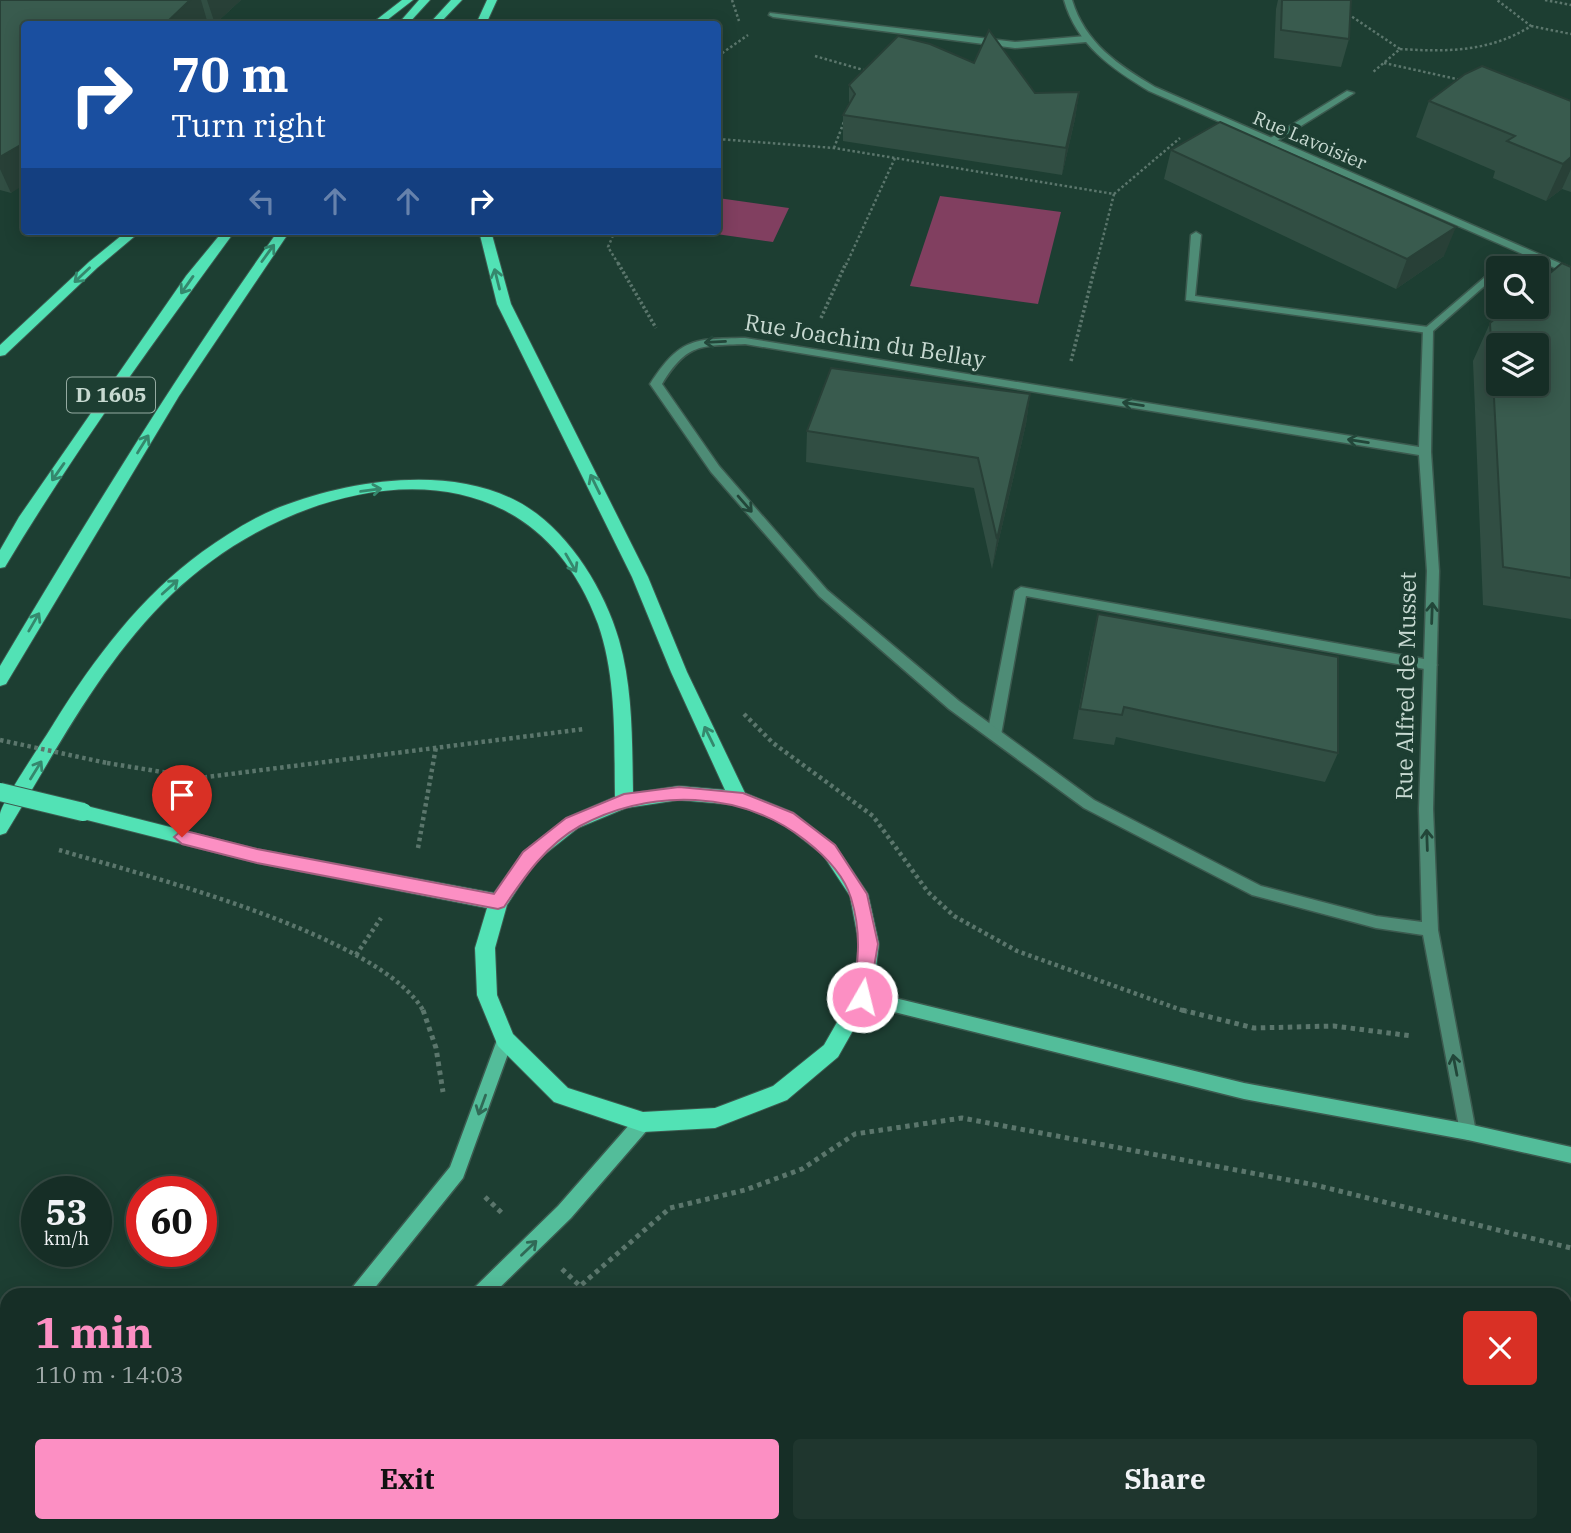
<!DOCTYPE html>
<meta charset="utf-8">
<style>
:root{--surface:#162e26;--page:#1f362e;--text:#f1f3f6;--muted:#9ea8a7;--line:#354a43;--accent:#fc8fc3}
body{margin:0;font-family:"IBM Plex Serif",serif;background:var(--page);color:var(--text);height:100vh;display:flex;flex-direction:column;font-size:26px;white-space:nowrap}
*{box-sizing:border-box;margin:0}
p{font-size:23px;color:var(--muted)}
.icon{flex:none;width:38px;height:38px;fill:none;stroke:currentColor;stroke-width:2;stroke-linecap:round;stroke-linejoin:round}
.map{position:relative;flex:1;overflow:hidden}
.panel{position:absolute;left:0px;top:1288px;width:1572px;height:245px;display:flex;flex-direction:column;background:var(--surface);border-radius:21px 21px 0 0;box-shadow:0 4px 18px #0003,0 0 0 2px var(--line)}
.panel>*{flex:none}
.top-card{position:absolute;left:21px;top:21px;width:700px;height:214px;border-radius:7px;box-shadow:0 4px 18px #0003,0 0 0 2px var(--line);background:#1a4fa0;color:#fff;overflow:hidden}
.tools{position:absolute;left:1486px;top:256px;display:grid;gap:14px}
.tools a{display:grid;place-items:center;width:63px;height:63px;border-radius:7px;background:var(--surface);box-shadow:0 4px 18px #0003,0 0 0 2px var(--line);font-size:35px}
.speed{position:absolute;left:21px;top:1176px;display:flex;gap:14px;font-size:35px;font-weight:700;text-align:center}
.speed>*{display:grid;place-content:center;width:91px;height:91px;border-radius:50%;background:var(--surface);box-shadow:0 4px 18px #0003,0 0 0 2px var(--line);line-height:1}
.speed small{font-size:18px;font-weight:400}
.speed .limit{border:10px solid #d22;background:#fff;color:#111}
.pin{position:absolute;display:grid;place-items:center;width:60px;height:60px;color:#fff;margin:-72px -30px;border-radius:50% 50% 50% 0;rotate:-45deg;box-shadow:0 0 7px #0007}
.pin .icon{rotate:45deg}
.me{position:absolute;width:77px;margin:-38px;rotate:8deg;stroke-linejoin:round;filter:drop-shadow(0 0 5px #0008)}
.turn{display:flex;align-items:center;gap:24px;height:147px;padding:0 35px;font-size:32px}
.turn .icon{width:91px;height:91px;stroke-width:2.5}
.turn b{display:block;font-size:49px;line-height:60px}
.lanes{display:flex;align-items:center;height:66px;padding:0 35px;background:#0003;justify-content:center;gap:35px;direction:ltr}
.lanes .off{opacity:.35}
.round{display:grid;place-items:center;flex:none;width:74px;height:74px;border-radius:7px;background:var(--page)}
.summary{display:flex;align-items:center;justify-content:space-between;height:119px;padding:0 35px}
h1{font-size:42px;font-weight:700;line-height:52px;color:var(--accent)}
.button{display:flex;gap:14px;margin-top:auto;padding:14px 35px}
.button a{flex:1;height:80px;border-radius:7px;background:var(--accent);color:#111;font-size:28px;font-weight:700;line-height:80px;text-align:center}
.button a+a{background:var(--page);color:var(--text)}
.map>svg:first-child{display:block}
.green{fill:#813f60}
.lines{fill:none;stroke-linecap:round;stroke-linejoin:round}
.service-casing{stroke:#3c5a4f;stroke-width:3}
.minor-casing{stroke:#3c5a4f;stroke-width:3}
.secondary-casing{stroke:#3c5a4f;stroke-width:3}
.primary-casing{stroke:#3c5a4f;stroke-width:2}
.path-far3{stroke:#5b766c;stroke-width:2.5;stroke-dasharray:2.5 2.5;stroke-linecap:butt}
.path-far2{stroke:#5b766c;stroke-width:3.5;stroke-dasharray:2.5 2.5;stroke-linecap:butt}
.path-far1{stroke:#5b766c;stroke-width:4.5;stroke-dasharray:3.5 3.5;stroke-linecap:butt}
.path{stroke:#5b766c;stroke-width:5;stroke-dasharray:4.5 4.5;stroke-linecap:butt}
.service{fill:#4e8c76;fill-rule:evenodd}
.minor{fill:#4e8c76;fill-rule:evenodd}
.secondary{fill:#53bd9a;fill-rule:evenodd}
.primary{fill:#52e2b5;fill-rule:evenodd}
.primary-bridge-casing{stroke:#3c5a4f;stroke-width:20;stroke-linecap:butt}
.path-bridge{stroke:#5b766c;stroke-width:4.5;stroke-dasharray:3.5 3.5;stroke-linecap:butt}
.primary-bridge{stroke:#52e2b5;stroke-width:18}
.wall{fill:#314e43}
.shaded-wall{fill:#284037}
.building{fill:#395b4e;stroke:#284037;stroke-width:2;fill-rule:evenodd}
.oneway{stroke:#35886d}
.oneway2{stroke:#224639}
.oneway3{stroke:#306a56}
.route{fill:#fc8fc3;stroke:#a45d7f;stroke-width:2}
.labels{text-anchor:middle;stroke-width:7;stroke-linejoin:round;paint-order:stroke}
.far-street-label{font-size:19px;fill:#c7d9d1;stroke:#1d3e32}
.shield{fill:#1d3e32;stroke:#94aaa1;stroke-width:2}
.shield-label{font-size:21px;font-weight:bold;fill:#c7d9d1}
.street-label{font-size:23px;fill:#c7d9d1;stroke:#1d3e32}
</style>
<div class="map">
<svg width="1571" height="1533" viewBox="0 0 1571 1533">
<rect width="100%" height="100%" fill="#1d3e32"/>
<path class="green" d="M940,196L1061,212L1038,304L910,286Z
M718,198L789,208L773,242L695,231H718Z"/>
<g class="lines">
<defs>
<path id="service" d="M770,13L1015,42L1086,36L1090,39L1086,42L1015,48L773,17L769,15Z
M1347,91L1354,93L1272,144L1264,142Z
M1196,232L1201,235L1195,296L1428,327L1433,330L1428,333L1186,300L1191,235Z
M1021,587L1430,660L1437,665L1430,670L1026,596L1001,735L994,740L987,735L1015,591Z"/>
<path id="minor" d="M1064,0H1072C1085,43 1118,65 1155,87L1571,268V275L1149,91C1111,68 1077,45 1064,0Z
M1498,266L1502,268H1498V274L1433,331L1431,452L1439,571L1433,809L1438,930L1476,1132L1474,1138L1468,1140L1462,1138L1460,1132L1423,935L1376,928L1252,895L1084,808L949,709L819,596L711,472L650,384C680,338 693,339 745,338L1419,447L1423,330ZM745,344L1419,455L1427,571L1419,809L1422,922L1376,916L1261,886L1094,800L959,701L827,590L719,466L662,384C687,343 700,346 745,344Z"/>
<path id="secondary" d="M862,990L1244,1083L1468,1124L1571,1147V1163L1468,1140L1244,1099L862,1004L856,1002L854,997L856,992Z
M505,1033L511,1035L513,1040L463,1178L369,1295H348L351,1289L450,1167L497,1040L499,1035Z
M643,1114L649,1116L651,1122L649,1128L571,1218L492,1295H470L473,1289L558,1206L637,1116Z
M156,1526H179L176,1533H153Z
M240,1526H263L260,1533H237Z"/>
<path id="primary" d="M402,0H413L382,24H371Z
M419,0H430L408,24H398Z
M451,0H462L439,24H429Z
M487,0H497L486,24H476Z
M127,231H141L97,268L5,355L0,356V345L89,262Z
M223,231H235C155,340 75,450 5,567L0,568V550L19,517L186,276Z
M278,231H290L179,396L6,684L0,686V666C88,518 178,371 278,231Z
M479,231H491L511,304L648,577L687,672L745,793L794,813L835,845L868,894L879,944L872,997L838,1057L787,1100L715,1128L643,1132L554,1102L498,1046L477,995L475,948L487,908L257,863L83,819L77,817L74,812L77,807L83,805L257,849L494,893L523,852L566,818L615,797C614,740 617,678 598,624C524,423 295,476 172,594C102,661 56,751 6,833L0,835C0,829 0,821 0,814C3,799 44,740 54,723C94,659 140,597 202,552C226,535 252,518 280,507C353,479 457,463 527,507C571,535 605,591 619,640C633,689 632,742 633,793L679,786L725,790L671,672L632,577L497,304ZM679,800L737,805L782,823L823,855L850,896L859,944L852,996L824,1045L773,1086L715,1108L643,1112L568,1088L513,1034L497,995L495,948L507,905L535,862L578,828L626,808Z"/>
</defs>
<use href="#service" class="service-casing"/>
<use href="#minor" class="minor-casing"/>
<use href="#secondary" class="secondary-casing"/>
<use href="#primary" class="primary-casing"/>
<path class="path-far3" d="M732,0L739,21
M1545,0L1571,5
M1348,14L1400,49L1372,73
M1531,26L1571,34
M1400,49C1447,52 1490,52 1531,26L1497,0
M718,56L748,35
M815,56L867,71
M1384,63L1461,80
M718,139L834,148L1114,194L1096,265
M834,148L851,103
M1114,194L1180,138
M615,231L608,247L619,265
M846,265L895,158"/>
<path class="path-far2" d="M618,263L656,328
M821,318L846,263
M1071,361L1096,263"/>
<path class="path-far1" d="M744,714L773,743L873,816L928,892L954,916L1017,951L1187,1012
M107,763L199,778L584,729
M418,848L436,747
M59,850C143,875 383,936 424,1012
M356,955L381,918"/>
<path class="path" d="M423,1010L436,1048L443,1092
M1182,1010L1254,1028L1334,1026L1412,1036
M485,1197L504,1215
M562,1269L580,1286L670,1208L745,1190L802,1169L855,1134L962,1118L1315,1185L1571,1248"/>
<use href="#service" class="service"/>
<use href="#minor" class="minor"/>
<use href="#secondary" class="secondary"/>
<use href="#primary" class="primary"/>
<defs>
<path id="primary-bridge" d="M0,792L83,812"/>
</defs>
<use href="#primary-bridge" class="primary-bridge-casing"/>
<path class="path-bridge" d="M0,740L107,763"/>
<use href="#primary-bridge" class="primary-bridge"/>
</g>
<path class="wall" d="M0,0H241L215,24H208L11,193L0,190Z
M1278,0H1351L1349,39L1341,67L1274,58L1276,9Z
M849,85L1035,93L1079,92L1075,119L1062,175L843,141V115L849,105Z
M1429,101H1571V192L1562,189L1546,201L1493,178L1495,171L1416,137Z
M1171,150L1444,256L1396,289L1164,179Z
M1571,267V619L1483,605L1473,361L1490,323Z
M1030,394L1026,424L992,569L974,488L806,462L807,431Z
M1098,614L1338,753L1325,782L1116,737L1114,745L1073,739L1091,644Z
M1230,1526H1278L1303,1533H1225V1530Z"/>
<path class="shaded-wall" d="M190,0H201L208,24H165Z
M207,0H241L215,24Z
M1079,92L1075,119L1062,175L1066,148Z
M24,143V185L11,193L0,169V157Z
M1571,157V169L1562,189L1546,201L1563,164Z
M1456,227L1444,256L1396,289L1407,259Z
M1030,394L1026,424L992,569L997,539Z"/>
<path class="building" d="M0,0H190L165,24H24V143L0,157Z
M1282,0H1351L1349,39L1281,30Z
M989,30L1035,93L1079,92L1066,148L843,115L855,94L849,85L898,36L930,44L974,63Z
M1482,66L1571,101V157L1563,164L1507,141L1515,136L1429,101L1465,74Z
M1220,122L1456,227L1407,259L1171,150Z
M1562,263L1571,267V578L1503,567L1490,323L1510,306H1536V285ZM1498,345H1536V383H1498Z
M831,368L1030,394L997,539L978,458L807,431Z
M1098,614L1338,657V753L1124,707L1122,715L1080,709Z
M1240,1526H1278L1303,1533H1239Z"/>
<defs><path id="oneway-shaft" d="M-6 0H5M1.5-3L5.5 0L1.5 3" fill="none" stroke-width="1.6" stroke-linecap="round" stroke-linejoin="round" transform="scale(1.75)"/></defs>
<g class="oneway">
<use href="#oneway-shaft" transform="translate(268 253) rotate(-54)"/>
<use href="#oneway-shaft" transform="translate(82 275) rotate(137)"/>
<use href="#oneway-shaft" transform="translate(497 279) rotate(-104)"/>
<use href="#oneway-shaft" transform="translate(187 285) rotate(125)"/>
<use href="#oneway-shaft" transform="translate(143 444) rotate(-58)"/>
<use href="#oneway-shaft" transform="translate(58 472) rotate(125)"/>
<use href="#oneway-shaft" transform="translate(595 484) rotate(-116)"/>
<use href="#oneway-shaft" transform="translate(371 490) rotate(-8)"/>
<use href="#oneway-shaft" transform="translate(571 563) rotate(60)"/>
<use href="#oneway-shaft" transform="translate(170 587) rotate(-42)"/>
<use href="#oneway-shaft" transform="translate(34 622) rotate(-60)"/>
<use href="#oneway-shaft" transform="translate(709 736) rotate(-116)"/>
<use href="#oneway-shaft" transform="translate(36 770) rotate(-58)"/>
</g>
<g class="oneway2">
<use href="#oneway-shaft" transform="translate(715 342) rotate(177)"/>
<use href="#oneway-shaft" transform="translate(1133 404) rotate(-171)"/>
<use href="#oneway-shaft" transform="translate(1358 441) rotate(-171)"/>
<use href="#oneway-shaft" transform="translate(745 504) rotate(49)"/>
<use href="#oneway-shaft" transform="translate(1432 613) rotate(-88)"/>
<use href="#oneway-shaft" transform="translate(1427 840) rotate(-92)"/>
<use href="#oneway-shaft" transform="translate(1455 1065) rotate(-101)"/>
</g>
<g class="oneway3">
<use href="#oneway-shaft" transform="translate(482 1105) rotate(110)"/>
<use href="#oneway-shaft" transform="translate(529 1248) rotate(-44)"/>
</g>
<path class="route" d="M679,787L743,793L793,813L835,845L867,894L878,944L868,1003H855L853,997C858,961 862,934 851,898C844,875 823,854 805,840C741,790 651,788 580,826C546,845 525,876 504,907L498,909L257,863L182,844L174,837L182,830L257,849L494,894L523,852L566,818L624,794Z"/>
<g class="labels">
<g class="far-street-label">
<text transform="translate(1310 140) rotate(23)" y="7">Rue Lavoisier</text>
</g>
<rect class="shield" x="67" y="377.5" width="88" height="35" rx="5"/>
<g class="shield-label">
<text x="111" y="402">D 1605</text>
</g>
<g class="street-label">
<text transform="translate(865 341) rotate(9)" y="8">Rue Joachim du Bellay</text>
<text transform="translate(1406 686) rotate(-89)" y="8">Rue Alfred de Musset</text>
</g>
</g>
</svg>
<div class="tools">
<a><svg class="icon" aria-label="search" viewBox="0 0 24 24"><circle cx="10" cy="10" r="6"/><path d="M15 15l6 6"/></svg></a>
<a><svg class="icon" aria-label="layers" viewBox="0 0 24 24"><path d="M12 4l9 5-9 5-9-5zM3 14l9 5 9-5"/></svg></a>
</div>
<div class="speed"><div>53<small>km/h</small></div><div class="limit">60</div></div>
<div class="pin" style="left:182px;top:837px;background:#d93025"><svg class="icon" aria-label="arrive" viewBox="0 0 24 24"><path d="M6 21V4h12l-3 4 3 4H6"/></svg></div>
<svg class="me" style="left:862px;top:997px" viewBox="-20 -20 40 40"><circle r="17" fill="#fc8fc3" stroke="#fff" stroke-width="3"/><path d="M0-11L8 9 0 5-8 9z" fill="#fff"/></svg>
<div class="top-card">
<div class="turn"><svg class="icon" aria-label="right" viewBox="0 0 24 24"><path d="M7 20v-9h11M14 6l5 5-5 5"/></svg><div><b>70 m</b>Turn right</div></div>
<div class="lanes"><svg class="icon off" aria-label="left" viewBox="0 0 24 24"><path d="M17 20v-9H6M10 6l-5 5 5 5"/></svg><svg class="icon off" aria-label="ahead" viewBox="0 0 24 24"><path d="M12 20V5M6 11l6-6 6 6"/></svg><svg class="icon off" aria-label="ahead" viewBox="0 0 24 24"><path d="M12 20V5M6 11l6-6 6 6"/></svg><svg class="icon" aria-label="right" viewBox="0 0 24 24"><path d="M7 20v-9h11M14 6l5 5-5 5"/></svg></div>
</div>
<section class="panel">
<div class="summary"><div><h1>1 min</h1><p>110 m · 14:03</p></div><a class="round" style="background:#d93025;color:#fff"><svg class="icon" aria-label="close" viewBox="0 0 24 24"><path d="M6 6l12 12M18 6L6 18"/></svg></a></div>
<div class="button"><a>Exit</a><a>Share</a></div>
</section>
</div>
